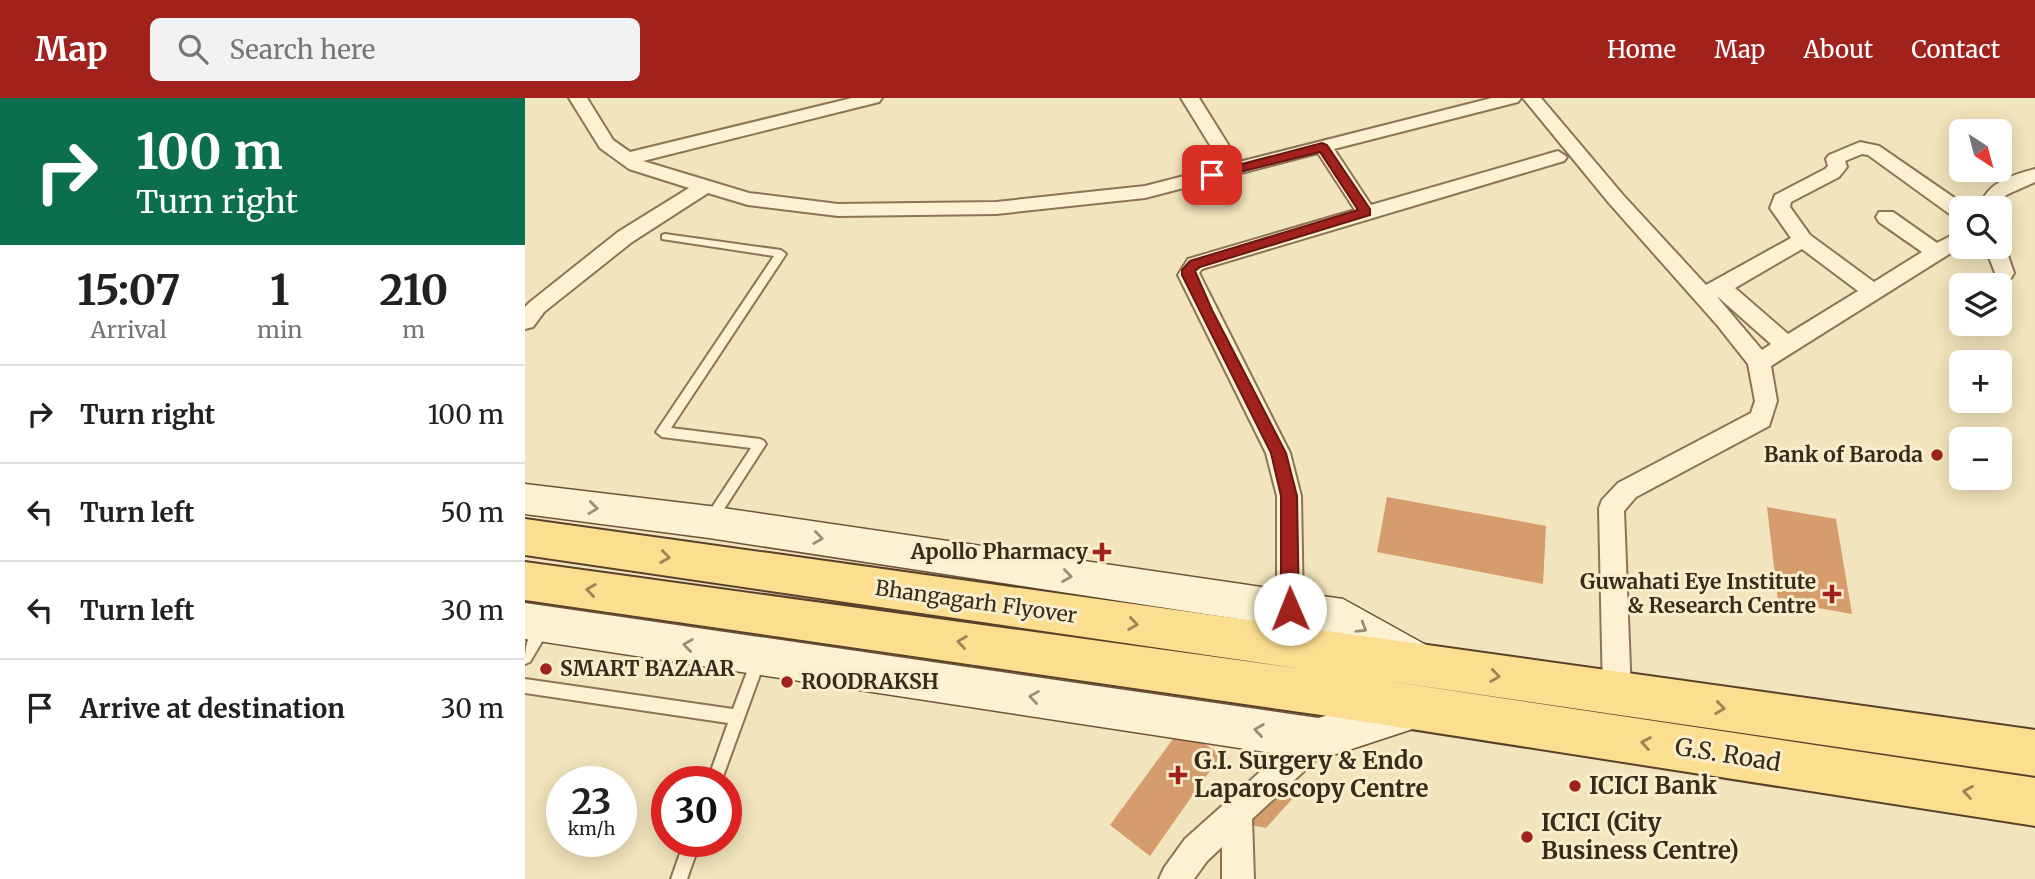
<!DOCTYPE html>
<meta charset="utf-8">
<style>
:root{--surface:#fff;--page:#f2f2f2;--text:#202124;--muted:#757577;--line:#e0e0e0;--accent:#a1221d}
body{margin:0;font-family:Merriweather,serif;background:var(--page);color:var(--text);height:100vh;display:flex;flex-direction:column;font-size:26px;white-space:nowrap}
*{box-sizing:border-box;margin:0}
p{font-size:23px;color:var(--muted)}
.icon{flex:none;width:38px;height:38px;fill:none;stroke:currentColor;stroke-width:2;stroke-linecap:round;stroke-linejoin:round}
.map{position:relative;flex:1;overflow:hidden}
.drawer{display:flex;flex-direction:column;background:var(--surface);width:525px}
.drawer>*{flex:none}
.banner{background:#0b6e4f;color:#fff;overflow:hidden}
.needle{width:46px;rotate:144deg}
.buttons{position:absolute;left:1424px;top:21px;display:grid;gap:14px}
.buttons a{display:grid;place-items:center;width:63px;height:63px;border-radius:10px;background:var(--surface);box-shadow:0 4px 18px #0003;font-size:35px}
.speed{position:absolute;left:21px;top:668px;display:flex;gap:14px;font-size:35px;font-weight:700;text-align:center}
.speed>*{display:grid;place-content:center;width:91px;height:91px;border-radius:50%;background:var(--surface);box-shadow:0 4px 18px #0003;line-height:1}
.speed small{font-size:18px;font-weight:400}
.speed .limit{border:10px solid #d22;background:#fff;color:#111}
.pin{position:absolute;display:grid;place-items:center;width:60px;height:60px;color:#fff;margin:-30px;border-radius:14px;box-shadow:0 4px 10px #0006}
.me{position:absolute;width:77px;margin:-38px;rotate:359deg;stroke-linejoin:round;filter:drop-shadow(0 0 5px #0008)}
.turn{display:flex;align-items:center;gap:24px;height:147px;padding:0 21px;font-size:32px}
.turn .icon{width:91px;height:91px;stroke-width:2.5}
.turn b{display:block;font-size:49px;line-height:60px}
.eta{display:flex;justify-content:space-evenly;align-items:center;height:119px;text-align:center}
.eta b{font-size:42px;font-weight:700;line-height:49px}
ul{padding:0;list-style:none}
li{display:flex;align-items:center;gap:21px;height:98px;padding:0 21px;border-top:2px solid var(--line)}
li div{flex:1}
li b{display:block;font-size:26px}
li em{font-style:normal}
header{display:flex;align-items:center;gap:42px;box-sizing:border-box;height:98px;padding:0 35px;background:var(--accent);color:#fff}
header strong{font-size:33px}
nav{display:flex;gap:38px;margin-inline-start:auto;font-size:24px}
.search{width:490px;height:63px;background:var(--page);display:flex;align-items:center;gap:18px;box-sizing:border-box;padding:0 24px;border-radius:10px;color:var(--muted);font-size:26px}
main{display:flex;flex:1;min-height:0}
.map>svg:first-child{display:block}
.building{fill:#d59d6e}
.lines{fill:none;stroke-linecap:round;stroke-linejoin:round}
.service-casing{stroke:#8c7454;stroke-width:4}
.minor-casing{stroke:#8c7454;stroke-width:4}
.secondary-casing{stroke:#6d5537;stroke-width:3}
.primary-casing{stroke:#594129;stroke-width:4}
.service{fill:#fcf1d0;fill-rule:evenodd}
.minor{fill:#fcf1d0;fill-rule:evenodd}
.secondary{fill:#fcf1d0;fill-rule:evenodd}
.primary{fill:#fbde8f;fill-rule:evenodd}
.oneway{stroke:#9a8e75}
.oneway2{stroke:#9a8454}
.route{fill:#a1221d;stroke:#691613;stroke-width:2}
.poi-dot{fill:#a1221d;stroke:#f9eecc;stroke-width:2.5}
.labels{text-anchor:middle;stroke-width:6;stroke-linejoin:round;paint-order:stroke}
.poi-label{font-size:21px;font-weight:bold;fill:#392b1a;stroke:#f9eecc;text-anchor:end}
.street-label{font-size:21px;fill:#392b1a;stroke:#f9eecc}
.near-street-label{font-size:24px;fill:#392b1a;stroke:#f9eecc}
.near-poi-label{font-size:24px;font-weight:bold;fill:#392b1a;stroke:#f9eecc;text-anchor:start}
</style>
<header>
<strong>Map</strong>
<div class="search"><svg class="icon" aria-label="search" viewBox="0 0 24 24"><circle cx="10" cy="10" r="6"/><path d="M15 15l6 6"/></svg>Search here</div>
<nav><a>Home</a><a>Map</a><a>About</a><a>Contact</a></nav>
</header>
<main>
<section class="drawer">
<div class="banner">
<div class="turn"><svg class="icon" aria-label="right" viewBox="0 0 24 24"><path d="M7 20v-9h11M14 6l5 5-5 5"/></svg><div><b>100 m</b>Turn right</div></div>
</div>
<div class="eta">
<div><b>15:07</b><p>Arrival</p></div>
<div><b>1</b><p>min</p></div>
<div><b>210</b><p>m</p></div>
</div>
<ul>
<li><svg class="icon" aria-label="right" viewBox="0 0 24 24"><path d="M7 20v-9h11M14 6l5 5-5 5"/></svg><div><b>Turn right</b></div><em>100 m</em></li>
<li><svg class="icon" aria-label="left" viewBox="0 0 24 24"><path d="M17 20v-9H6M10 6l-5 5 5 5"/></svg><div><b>Turn left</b></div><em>50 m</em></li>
<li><svg class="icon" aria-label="left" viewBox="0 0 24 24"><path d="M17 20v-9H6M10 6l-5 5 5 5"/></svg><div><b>Turn left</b></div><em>30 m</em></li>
<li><svg class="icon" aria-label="arrive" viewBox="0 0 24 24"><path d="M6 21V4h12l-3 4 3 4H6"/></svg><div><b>Arrive at destination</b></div><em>30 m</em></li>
</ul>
</section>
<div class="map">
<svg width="1510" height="781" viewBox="0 0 1510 781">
<rect width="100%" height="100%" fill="#f2e4bc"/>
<path class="building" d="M862,399L1021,428L1018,486L852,454Z
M1242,409L1311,421L1327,516L1253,503Z
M656,630L696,657L625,758L585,727Z
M740,688L769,699L741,730L720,726Z"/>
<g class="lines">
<defs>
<path id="service" d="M140,136L256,152L261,156L146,330L235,341L239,343L241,346L190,425L186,426L182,425L180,421L182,417L226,350L137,339L131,334L249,158L137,141V137Z
M18,524L23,526L25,530L5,564L0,566C0,550 2,532 18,524Z
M233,556L238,558L240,563L196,684H182L203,625L0,595V581L208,611L228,558Z
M159,744H175L162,781H146Z"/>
<path id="minor" d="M44,0H62L88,42L105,54L327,0H357L354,4L118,63L224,95L313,106L471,104L620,88L698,68L656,0H674L714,64L967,0H996L993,4L809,51L846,107L1033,53L1042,59L1039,63L677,171L674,175L765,355L776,398L778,511L774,520L765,523L756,520L752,511V398L741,355L653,177L663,161L830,112L793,55L620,100L471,116L313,118L223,107L183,95L107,144L19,214L8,229L0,231V209L5,204L93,134L164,90L104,71L75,50Z
M998,0H1016L1098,97L1181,187L1266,140L1245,110L1250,97L1300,71L1303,68L1301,61L1304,57L1335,44L1354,48L1444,110H1437V121L1430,120L1343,57L1337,56L1320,63L1322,69L1314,79L1266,104L1265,109L1285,137L1349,184L1397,154L1354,124L1351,119L1354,114H1368L1412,145L1437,132V148L1246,268L1252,303L1244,328L1111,399L1099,413L1106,596L1102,606L1092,610L1082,606L1078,596L1074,410L1077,402L1093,385L1226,315L1230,303L1223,266L1193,228L1084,105ZM1277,151L1333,193L1263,236L1210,190ZM1193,200V199L1246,246L1237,252Z
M1510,71V84L1481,97L1473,110H1455C1460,85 1487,77 1510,71Z
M1475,144L1480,149L1489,175L1486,180L1479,182L1472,180L1460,149H1475Z
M793,626L803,631L808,641L803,651L727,721L729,781H697V749L682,763L669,781H634L639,770L660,741L783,631Z"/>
<path id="secondary" d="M0,386L184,408L818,501L910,552L916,565L910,578L896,584L811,536L184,440L0,416Z
M0,505L793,620L892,591L906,597L912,611L906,625L793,662L0,541Z"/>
<path id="primary" d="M0,421L1510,632V678L856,582L1510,680V728L796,617L0,502V464L777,571L0,457Z"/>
</defs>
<use href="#service" class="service-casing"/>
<use href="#minor" class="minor-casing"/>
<use href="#secondary" class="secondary-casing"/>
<use href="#primary" class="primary-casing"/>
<use href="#service" class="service"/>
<use href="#minor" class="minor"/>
<use href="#secondary" class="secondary"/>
<use href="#primary" class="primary"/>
</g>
<defs><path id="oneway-chevron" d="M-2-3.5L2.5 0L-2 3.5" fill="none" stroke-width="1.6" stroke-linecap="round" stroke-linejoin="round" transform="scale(1.75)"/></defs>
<g class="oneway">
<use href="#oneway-chevron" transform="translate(68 410) rotate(7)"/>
<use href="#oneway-chevron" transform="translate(293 440) rotate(8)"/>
<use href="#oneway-chevron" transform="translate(542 478) rotate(8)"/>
<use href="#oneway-chevron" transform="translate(837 530) rotate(31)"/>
<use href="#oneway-chevron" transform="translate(163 547) rotate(-172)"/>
<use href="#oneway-chevron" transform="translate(509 599) rotate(-172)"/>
<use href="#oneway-chevron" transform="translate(734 632) rotate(-172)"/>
</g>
<g class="oneway2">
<use href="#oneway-chevron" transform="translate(140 459) rotate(8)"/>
<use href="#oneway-chevron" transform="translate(66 492) rotate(-172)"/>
<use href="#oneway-chevron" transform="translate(608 526) rotate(8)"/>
<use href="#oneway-chevron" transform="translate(437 544) rotate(-172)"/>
<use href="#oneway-chevron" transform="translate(970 578) rotate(8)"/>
<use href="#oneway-chevron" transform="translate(1195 610) rotate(8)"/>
<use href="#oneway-chevron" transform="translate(1121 645) rotate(-171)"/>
<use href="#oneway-chevron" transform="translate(1443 694) rotate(-171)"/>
</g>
<path class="route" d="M797,45L802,47L845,111V117L675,169L670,173L687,212L761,355L772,398L774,511L771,516L765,519L759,516L756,511V398L746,355L657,177V172L665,163L833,112L795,54L687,81L681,77L683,75Z"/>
<g class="poi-dot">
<circle cx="1412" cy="357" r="7"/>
<path d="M573.5 443.5h7v7h7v7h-7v7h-7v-7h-7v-7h7z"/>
<path d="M1303.5 485.5h7v7h7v7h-7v7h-7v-7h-7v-7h7z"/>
<circle cx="21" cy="571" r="7"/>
<circle cx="262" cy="584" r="7"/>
<path d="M649.5 666.5h7v7h7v7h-7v7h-7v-7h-7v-7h7z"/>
<circle cx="1050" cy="688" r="7"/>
<circle cx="1002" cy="739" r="7"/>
</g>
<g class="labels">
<g class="poi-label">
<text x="1398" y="364">Bank of Baroda</text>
<text x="563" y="461">Apollo Pharmacy</text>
<text x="1291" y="491">Guwahati Eye Institute<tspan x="1291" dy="24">&amp; Research Centre</tspan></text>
<text x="35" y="578" text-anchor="start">SMART BAZAAR</text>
<text x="276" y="591" text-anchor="start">ROODRAKSH</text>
</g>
<g class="street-label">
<text transform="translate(451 504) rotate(8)" y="7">Bhangagarh Flyover</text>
</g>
<g class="near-street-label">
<text transform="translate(1203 657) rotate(9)" y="8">G.S. Road</text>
</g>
<g class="near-poi-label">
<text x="669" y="671">G.I. Surgery &amp; Endo<tspan x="669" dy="28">Laparoscopy Centre</tspan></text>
<text x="1064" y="696">ICICI Bank</text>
<text x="1016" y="733">ICICI (City<tspan x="1016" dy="28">Business Centre)</tspan></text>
</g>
</g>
</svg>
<div class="buttons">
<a><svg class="needle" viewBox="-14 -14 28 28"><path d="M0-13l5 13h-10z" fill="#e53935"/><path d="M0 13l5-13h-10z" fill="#757577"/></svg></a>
<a><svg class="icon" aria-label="search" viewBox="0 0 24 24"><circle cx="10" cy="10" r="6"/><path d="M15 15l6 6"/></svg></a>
<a><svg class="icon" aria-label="layers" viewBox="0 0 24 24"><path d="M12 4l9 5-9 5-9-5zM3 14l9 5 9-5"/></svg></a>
<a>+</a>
<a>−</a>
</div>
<div class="speed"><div>23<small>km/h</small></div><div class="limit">30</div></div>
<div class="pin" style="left:687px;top:77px;background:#d93025"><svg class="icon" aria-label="arrive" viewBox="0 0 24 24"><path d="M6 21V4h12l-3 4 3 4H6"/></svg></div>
<svg class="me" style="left:765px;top:511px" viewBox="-20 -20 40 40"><circle r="19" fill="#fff"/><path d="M0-13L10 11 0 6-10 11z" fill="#a1221d"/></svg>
</div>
</main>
